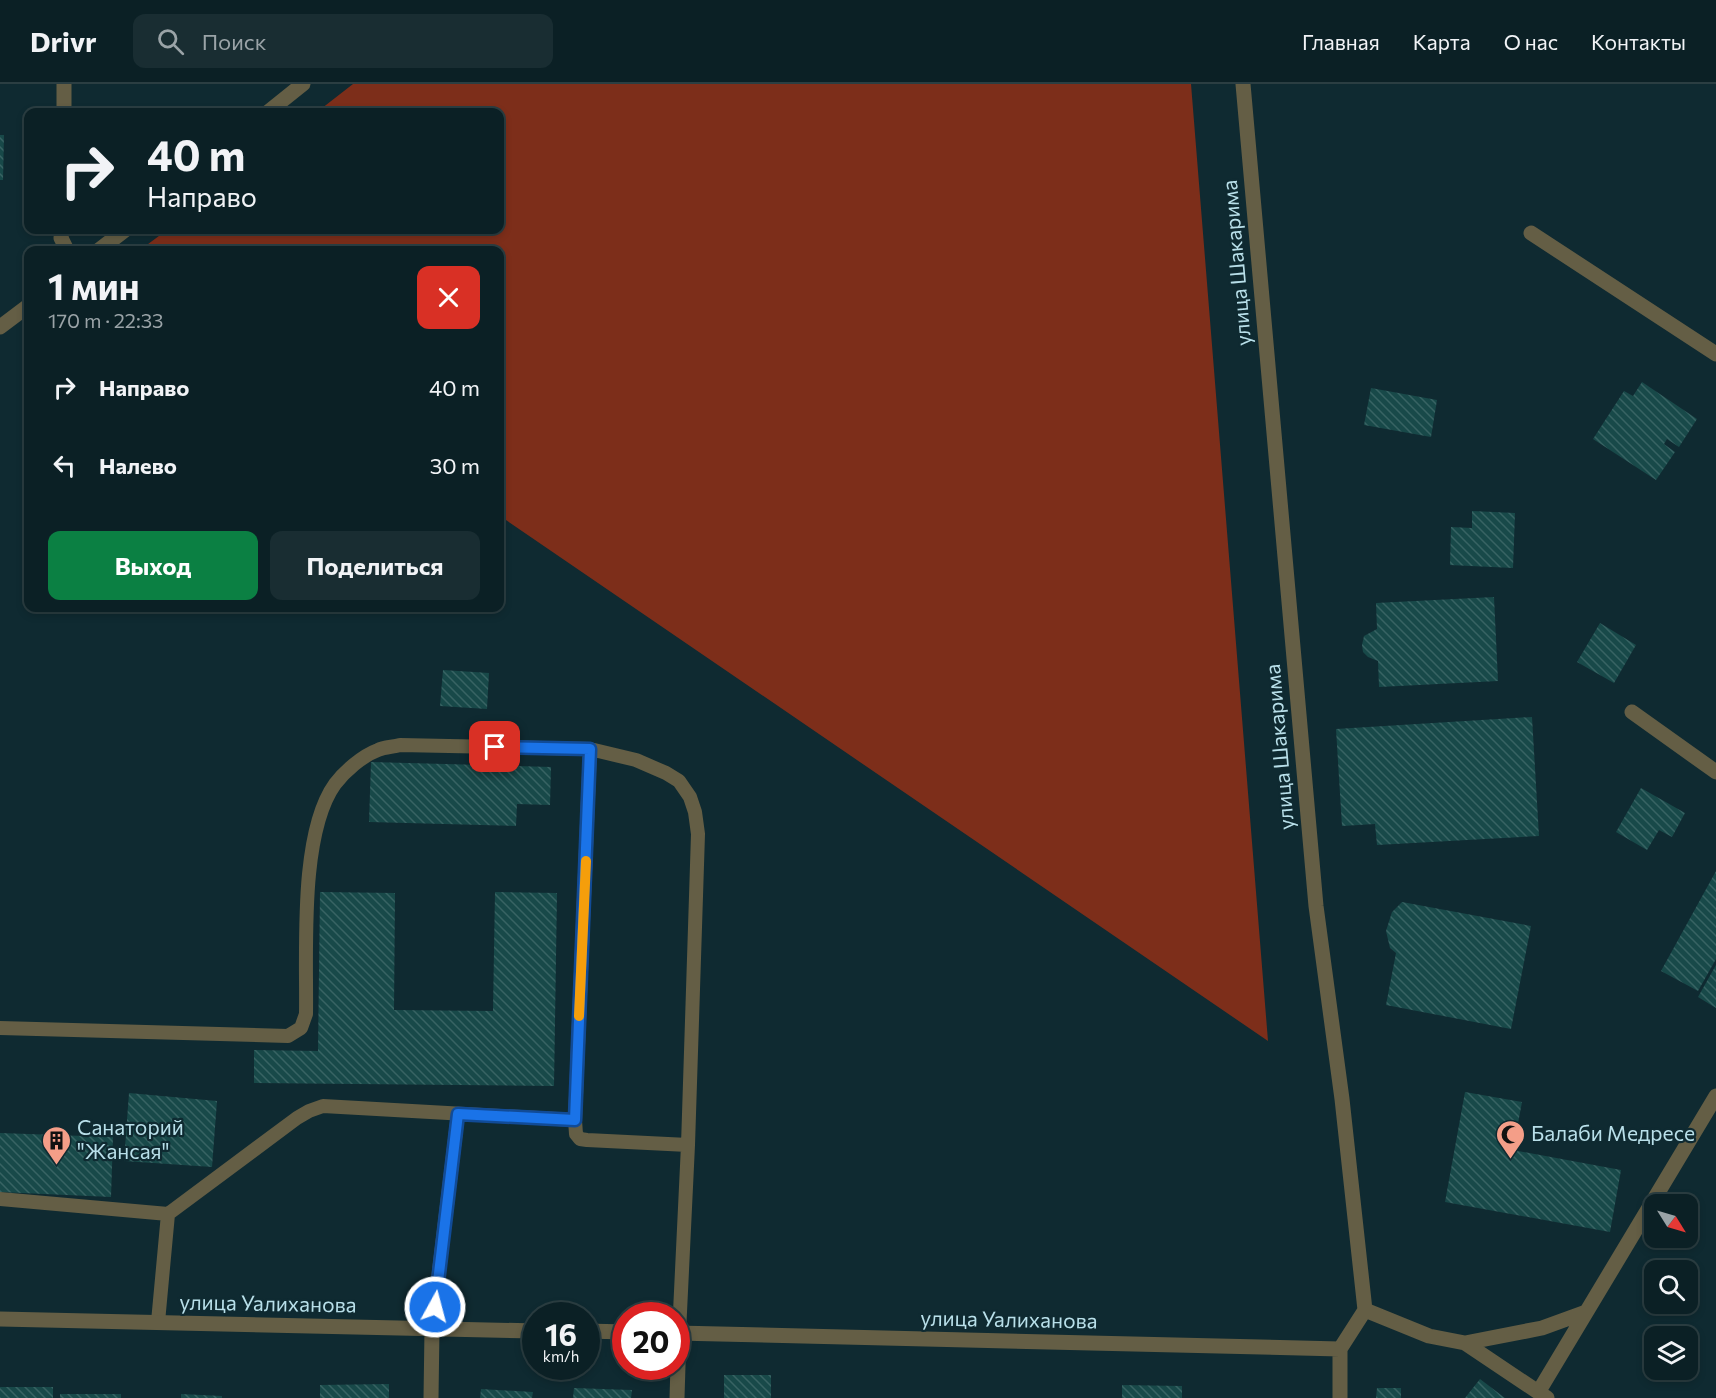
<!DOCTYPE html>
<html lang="ru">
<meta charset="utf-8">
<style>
:root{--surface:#0b2025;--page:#192d32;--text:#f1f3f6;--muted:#9aa3a7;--line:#2b3e42;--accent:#0b8043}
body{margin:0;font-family:Commissioner,sans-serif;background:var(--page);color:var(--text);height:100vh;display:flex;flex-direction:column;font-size:22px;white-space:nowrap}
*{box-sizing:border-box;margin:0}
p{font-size:20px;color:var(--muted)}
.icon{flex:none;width:33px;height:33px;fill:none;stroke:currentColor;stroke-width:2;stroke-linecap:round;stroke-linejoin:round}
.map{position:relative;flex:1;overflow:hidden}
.details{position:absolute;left:24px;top:162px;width:480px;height:366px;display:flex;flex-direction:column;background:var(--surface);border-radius:12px;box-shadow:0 3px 9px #0003,0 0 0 2px var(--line)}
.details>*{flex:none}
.top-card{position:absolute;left:24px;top:24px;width:480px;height:126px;border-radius:12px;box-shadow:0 3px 9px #0003,0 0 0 2px var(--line);background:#0b2025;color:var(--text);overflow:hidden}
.needle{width:39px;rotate:127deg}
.controls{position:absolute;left:1644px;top:1110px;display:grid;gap:12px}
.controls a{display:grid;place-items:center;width:54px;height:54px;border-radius:12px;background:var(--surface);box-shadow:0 3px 9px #0003,0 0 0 2px var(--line);font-size:30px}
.speed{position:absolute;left:522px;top:1218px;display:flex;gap:12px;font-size:30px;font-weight:700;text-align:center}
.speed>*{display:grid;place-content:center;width:78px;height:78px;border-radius:50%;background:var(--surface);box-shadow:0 3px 9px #0003,0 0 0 2px var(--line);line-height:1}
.speed small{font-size:15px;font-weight:400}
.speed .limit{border:9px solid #d22;background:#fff;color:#111}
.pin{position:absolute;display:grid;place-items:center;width:51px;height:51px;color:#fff;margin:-26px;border-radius:12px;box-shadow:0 3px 9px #0006}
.me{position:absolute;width:66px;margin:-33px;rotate:7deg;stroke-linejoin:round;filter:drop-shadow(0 0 4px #0008)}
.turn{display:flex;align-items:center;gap:21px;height:126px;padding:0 24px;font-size:27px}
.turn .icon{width:78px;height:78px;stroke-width:2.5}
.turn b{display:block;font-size:42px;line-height:51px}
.round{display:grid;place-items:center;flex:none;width:63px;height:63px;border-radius:12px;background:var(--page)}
.overview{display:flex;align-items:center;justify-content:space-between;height:102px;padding:0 24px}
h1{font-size:36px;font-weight:700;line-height:45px}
.action{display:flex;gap:12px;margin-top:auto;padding:12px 24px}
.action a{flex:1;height:69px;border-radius:12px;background:var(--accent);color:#fff;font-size:24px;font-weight:700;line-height:69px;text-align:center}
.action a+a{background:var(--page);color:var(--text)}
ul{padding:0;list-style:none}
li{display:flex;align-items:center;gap:18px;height:78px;padding:0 24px}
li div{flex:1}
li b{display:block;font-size:22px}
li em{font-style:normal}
header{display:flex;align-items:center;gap:36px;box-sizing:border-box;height:84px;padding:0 30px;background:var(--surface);border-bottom:2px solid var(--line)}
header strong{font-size:28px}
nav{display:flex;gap:33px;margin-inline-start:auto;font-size:21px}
.search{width:420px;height:54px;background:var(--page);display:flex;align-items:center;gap:15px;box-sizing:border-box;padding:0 21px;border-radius:12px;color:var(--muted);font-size:22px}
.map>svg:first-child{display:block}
.green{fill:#7d2e1a}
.building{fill:url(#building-back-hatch)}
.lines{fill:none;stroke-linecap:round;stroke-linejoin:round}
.service{stroke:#645e45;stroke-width:14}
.minor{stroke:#645e45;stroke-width:15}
.route-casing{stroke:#114b97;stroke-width:15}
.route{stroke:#1a73e8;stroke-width:10}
.slow{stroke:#f59e0b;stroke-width:10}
.labels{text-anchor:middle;stroke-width:4.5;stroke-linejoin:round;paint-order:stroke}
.street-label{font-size:21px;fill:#b8dfe9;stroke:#0f2a31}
.poi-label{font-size:21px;fill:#b8dfe9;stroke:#0f2a31;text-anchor:start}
</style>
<header>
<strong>Drivr</strong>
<div class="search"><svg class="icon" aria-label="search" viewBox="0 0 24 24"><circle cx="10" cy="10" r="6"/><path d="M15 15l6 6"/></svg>Поиск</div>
<nav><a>Главная</a><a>Карта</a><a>О нас</a><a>Контакты</a></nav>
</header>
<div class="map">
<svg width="1716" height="1314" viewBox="0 0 1716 1314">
<defs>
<pattern id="building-back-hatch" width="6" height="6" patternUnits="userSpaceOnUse" patternTransform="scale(1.5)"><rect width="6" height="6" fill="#184949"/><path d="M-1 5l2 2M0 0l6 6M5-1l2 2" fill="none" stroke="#386363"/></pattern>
</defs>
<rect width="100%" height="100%" fill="#0f2a31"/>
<path class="green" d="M353,0H1191L1268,957L500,432V166H140L167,146H500V28H317Z"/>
<path class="building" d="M0,51H4L3,96H0Z
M1642,298L1697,335L1679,363L1667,355L1664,360L1675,368L1656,396L1593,355L1624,307L1633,312Z
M1371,304L1437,316L1431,353L1364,341Z
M1472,427L1515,429L1513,484L1450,481L1451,443L1472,444Z
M1494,513L1498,597L1379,603L1378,577L1368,573L1363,568L1362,561L1364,552L1377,545L1376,519Z
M1600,539L1636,561L1614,599L1577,578Z
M443,586L489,589L487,625L440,622Z
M1532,633L1539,752L1377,761L1375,740L1342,742L1336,645Z
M371,678L551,683L550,721L517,720L516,742L369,738Z
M1641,704L1685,729L1672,753L1659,746L1647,766L1616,748Z
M1716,787V875L1698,907L1661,887Z
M320,808L395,809L394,926L493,927L495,808L557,809L554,1002L254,999V966L318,967Z
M1402,818L1531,842L1511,945L1386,921L1396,869L1390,864L1386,847L1392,828Z
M1716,881V924L1698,913Z
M1465,1008L1522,1018L1513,1066L1621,1086L1610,1148L1445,1118Z
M129,1009L217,1017L212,1083L124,1077Z
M0,1049L113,1053L111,1113L0,1108Z
M724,1291H771V1314H724Z
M1480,1295L1505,1314H1465Z
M389,1300V1314H320V1301Z
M1122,1301L1182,1302V1314H1122Z
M0,1303H53V1314H0Z
M574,1304L632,1306L631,1314H573Z
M1377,1304H1401V1314H1376Z
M481,1305L533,1308L532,1314H480Z
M60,1310H121V1314H60Z
M181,1310L222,1312V1314H181Z"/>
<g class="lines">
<path class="service" d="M590,665L575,1036L576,1050L580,1055L587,1056L688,1061
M0,944L288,952L301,944L306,930C307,869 299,750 335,700C345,687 362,672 378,666C384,663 393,663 400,661L590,665L636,676L666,689L679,697L690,713L695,728L698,750L688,1061L679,1249
M0,1115L168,1130L297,1034L309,1027L323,1022L575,1036
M158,1238L168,1130
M432,1245L458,1030"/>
<path class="minor" d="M1243,0L1316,822L1342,1015L1365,1226L1340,1265V1314
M64,28V0
M268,28L303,0
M62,146L61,154L67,166
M1531,149L1716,270
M99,166L125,146
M0,243L28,222
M1632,628L1716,688
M1365,1226L1429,1252L1465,1259L1547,1314
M0,1235L536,1247
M586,1247L626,1248
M676,1249L1340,1265
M1465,1259L1542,1244L1586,1228
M1539,1307L1716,1012
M431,1314L432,1245
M677,1314L679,1249"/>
</g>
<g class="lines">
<defs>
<path id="route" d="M435,1223L458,1030L575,1036L590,665L495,663"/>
</defs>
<use href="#route" class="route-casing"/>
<use href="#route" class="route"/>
<path class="slow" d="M579,932L586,777"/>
</g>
<defs>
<symbol id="mosque-pin" viewBox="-11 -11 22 30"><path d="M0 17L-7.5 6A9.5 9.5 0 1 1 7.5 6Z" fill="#f49e88" stroke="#0f2a31"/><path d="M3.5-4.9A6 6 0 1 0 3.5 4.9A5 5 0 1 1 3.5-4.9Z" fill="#111"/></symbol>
<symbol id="building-pin" viewBox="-11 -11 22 30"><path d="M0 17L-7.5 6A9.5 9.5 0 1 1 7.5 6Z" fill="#f49e88" stroke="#0f2a31"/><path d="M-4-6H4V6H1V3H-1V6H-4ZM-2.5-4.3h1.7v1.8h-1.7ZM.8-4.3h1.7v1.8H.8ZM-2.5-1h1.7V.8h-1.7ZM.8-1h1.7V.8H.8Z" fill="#111"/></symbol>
</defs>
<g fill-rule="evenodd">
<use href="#mosque-pin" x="1494" y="1034" width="33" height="45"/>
<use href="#building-pin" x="40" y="1040" width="33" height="45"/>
</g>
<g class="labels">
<g class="street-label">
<text transform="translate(1237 179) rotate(-95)" y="7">улица Шакарима</text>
<text transform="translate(1280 663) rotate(-95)" y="7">улица Шакарима</text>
<text transform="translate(268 1220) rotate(1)" y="7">улица Уалиханова</text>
<text transform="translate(1009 1236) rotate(1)" y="7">улица Уалиханова</text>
</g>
<g class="poi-label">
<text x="77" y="1051">Санаторий<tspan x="77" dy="24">"Жансая"</tspan></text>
<text x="1531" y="1057">Балаби Медресе</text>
</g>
</g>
</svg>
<div class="controls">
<a><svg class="needle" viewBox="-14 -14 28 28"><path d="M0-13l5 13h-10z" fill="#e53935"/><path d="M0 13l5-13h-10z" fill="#9aa3a7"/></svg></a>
<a><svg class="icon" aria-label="search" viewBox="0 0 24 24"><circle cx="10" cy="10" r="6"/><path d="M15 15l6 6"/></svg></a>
<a><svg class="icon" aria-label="layers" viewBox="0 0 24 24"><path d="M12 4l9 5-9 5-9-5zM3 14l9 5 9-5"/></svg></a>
</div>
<div class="speed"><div>16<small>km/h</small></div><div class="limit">20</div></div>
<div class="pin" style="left:495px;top:663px;background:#d93025"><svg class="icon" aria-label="arrive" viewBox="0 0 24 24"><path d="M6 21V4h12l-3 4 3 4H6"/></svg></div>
<svg class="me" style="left:435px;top:1223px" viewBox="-20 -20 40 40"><circle r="17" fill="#1a73e8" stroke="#fff" stroke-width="3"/><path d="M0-11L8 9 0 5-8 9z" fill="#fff"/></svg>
<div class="top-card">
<div class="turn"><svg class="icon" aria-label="right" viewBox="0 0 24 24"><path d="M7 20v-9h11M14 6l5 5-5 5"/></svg><div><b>40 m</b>Направо</div></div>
</div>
<section class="details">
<div class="overview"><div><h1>1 мин</h1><p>170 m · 22:33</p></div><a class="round" style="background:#d93025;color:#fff"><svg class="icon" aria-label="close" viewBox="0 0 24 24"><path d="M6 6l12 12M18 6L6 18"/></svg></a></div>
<ul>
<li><svg class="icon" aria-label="right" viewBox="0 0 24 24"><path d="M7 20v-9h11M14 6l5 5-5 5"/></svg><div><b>Направо</b></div><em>40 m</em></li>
<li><svg class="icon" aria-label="left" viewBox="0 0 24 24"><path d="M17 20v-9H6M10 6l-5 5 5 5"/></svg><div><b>Налево</b></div><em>30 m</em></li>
</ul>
<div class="action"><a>Выход</a><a>Поделиться</a></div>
</section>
</div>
